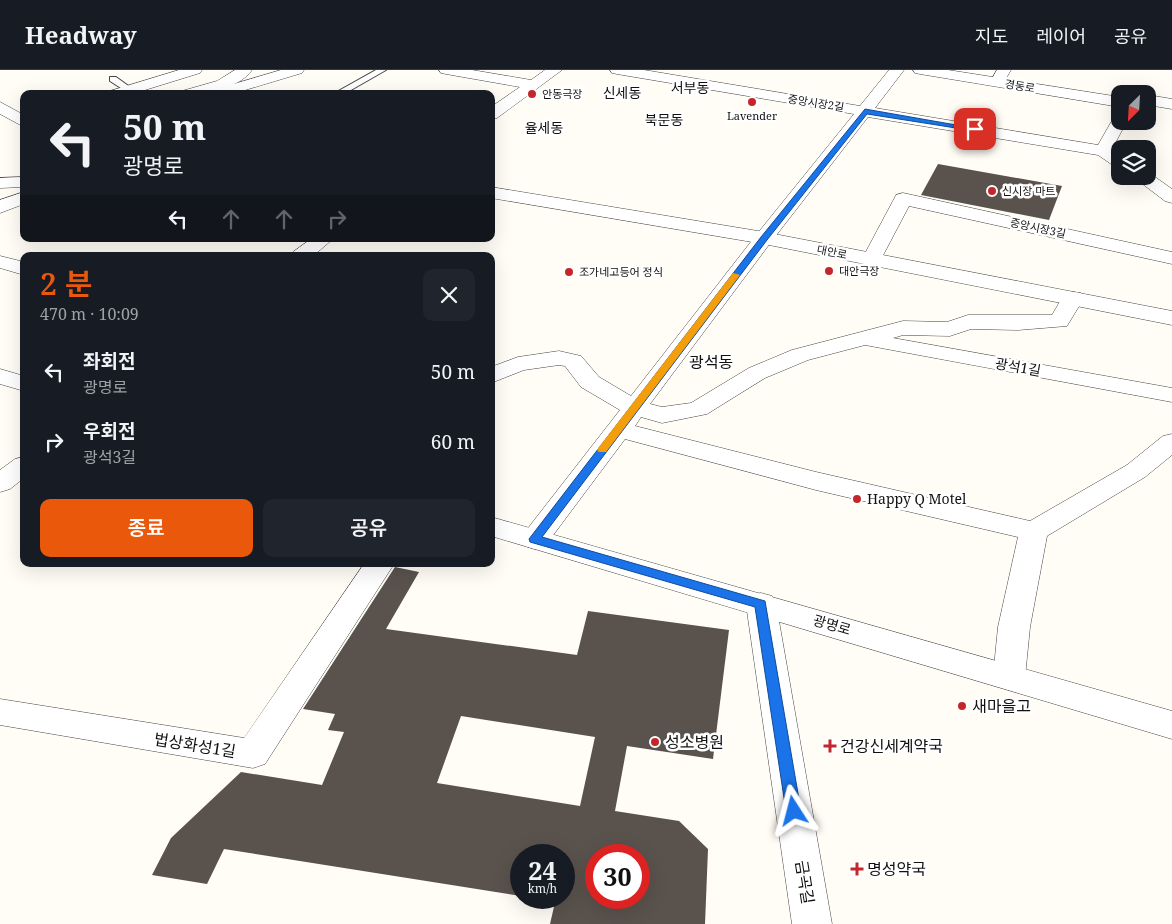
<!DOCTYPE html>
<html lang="ko">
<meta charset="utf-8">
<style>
:root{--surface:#171b24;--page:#20242c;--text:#f1f3f6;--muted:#9ea1a6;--line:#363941;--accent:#ea580c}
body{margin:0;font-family:"Noto Serif","Noto Sans KR",serif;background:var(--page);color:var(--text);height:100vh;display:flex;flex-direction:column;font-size:19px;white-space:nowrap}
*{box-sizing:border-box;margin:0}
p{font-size:16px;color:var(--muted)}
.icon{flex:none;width:28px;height:28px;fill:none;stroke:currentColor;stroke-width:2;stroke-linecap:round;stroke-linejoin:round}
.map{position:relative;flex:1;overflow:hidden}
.side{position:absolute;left:20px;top:182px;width:475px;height:315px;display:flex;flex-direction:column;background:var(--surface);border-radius:10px;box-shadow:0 5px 20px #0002}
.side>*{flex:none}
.hud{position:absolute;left:20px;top:20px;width:475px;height:152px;border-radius:10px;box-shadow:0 5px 20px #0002;background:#171b24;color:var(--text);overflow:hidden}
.needle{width:32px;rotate:204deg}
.buttons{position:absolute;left:1111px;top:15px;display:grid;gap:10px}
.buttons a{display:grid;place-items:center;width:45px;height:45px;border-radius:10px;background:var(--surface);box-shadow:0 5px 20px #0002;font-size:25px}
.speed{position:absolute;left:510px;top:774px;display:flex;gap:10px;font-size:25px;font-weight:700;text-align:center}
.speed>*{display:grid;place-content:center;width:65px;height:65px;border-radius:50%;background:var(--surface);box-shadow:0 5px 20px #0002;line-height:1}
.speed small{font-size:12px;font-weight:400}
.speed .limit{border:8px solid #d22;background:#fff;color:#111}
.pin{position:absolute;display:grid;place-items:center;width:42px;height:42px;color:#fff;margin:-21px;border-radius:10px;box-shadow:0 2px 8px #0006}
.me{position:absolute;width:55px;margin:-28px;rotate:351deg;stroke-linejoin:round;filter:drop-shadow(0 0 4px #0008)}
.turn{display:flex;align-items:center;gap:18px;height:105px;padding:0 20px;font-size:22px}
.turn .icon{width:65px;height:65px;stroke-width:2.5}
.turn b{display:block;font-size:35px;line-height:42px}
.lanes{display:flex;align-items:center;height:48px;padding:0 20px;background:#0003;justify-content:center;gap:25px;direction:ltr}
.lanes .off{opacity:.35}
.round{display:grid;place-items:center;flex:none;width:52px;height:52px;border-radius:10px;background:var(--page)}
.summary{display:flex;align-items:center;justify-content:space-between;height:85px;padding:0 20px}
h1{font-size:30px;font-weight:600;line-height:38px;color:var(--accent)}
.button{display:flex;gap:10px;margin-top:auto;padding:10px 20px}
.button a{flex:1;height:58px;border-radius:10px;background:var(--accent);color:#fff;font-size:20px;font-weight:600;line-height:58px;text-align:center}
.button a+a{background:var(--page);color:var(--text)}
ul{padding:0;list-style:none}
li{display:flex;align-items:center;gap:15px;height:70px;padding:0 20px}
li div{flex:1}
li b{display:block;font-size:19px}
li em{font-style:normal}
header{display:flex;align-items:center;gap:30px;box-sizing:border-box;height:70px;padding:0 25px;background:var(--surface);border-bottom:1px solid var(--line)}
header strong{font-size:24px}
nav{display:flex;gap:28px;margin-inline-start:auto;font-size:18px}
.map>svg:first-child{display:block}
.building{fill:#5a524d;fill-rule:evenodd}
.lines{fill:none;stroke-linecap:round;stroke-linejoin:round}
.service-casing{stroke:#444;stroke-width:2}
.minor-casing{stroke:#444;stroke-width:1}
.tertiary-casing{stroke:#444;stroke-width:1}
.service{fill:#fff;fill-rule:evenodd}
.minor{fill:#fff;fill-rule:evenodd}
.tertiary{fill:#fff;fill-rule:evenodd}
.route{fill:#1a73e8;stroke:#114b97}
.slow{fill:#f59e0b}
.poi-dot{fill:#c4262e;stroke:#fff;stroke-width:2}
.labels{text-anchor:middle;stroke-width:5;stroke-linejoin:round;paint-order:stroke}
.far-street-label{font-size:11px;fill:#111;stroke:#fff}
.far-poi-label{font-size:11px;fill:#111;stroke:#fff;text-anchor:start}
.far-quarter-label{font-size:14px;fill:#111;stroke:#fff}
.street-label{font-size:14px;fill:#111;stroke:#fff}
.poi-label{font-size:14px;fill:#111;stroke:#fff;text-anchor:start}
.quarter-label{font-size:16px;fill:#111;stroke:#fff}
.near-poi-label{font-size:16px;fill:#111;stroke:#fff;text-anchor:start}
.near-street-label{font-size:16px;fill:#111;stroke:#fff}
</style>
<header>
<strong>Headway</strong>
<nav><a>지도</a><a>레이어</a><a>공유</a></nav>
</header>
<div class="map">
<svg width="1172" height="854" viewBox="0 0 1172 854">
<rect width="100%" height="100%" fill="#fffdf5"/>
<path class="building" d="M938,94L1062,116L1049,150L921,125Z
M395,497L419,502L386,559L577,585L588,541L729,560L713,689L627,676L615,741L679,751L708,779L705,854H550L556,828H564V785H521V826L224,779L207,814L152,805L171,768L241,702L322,715L344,662L328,660L335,644L303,639ZM461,646L595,667L580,736L437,713ZM596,785H639V828H596Z"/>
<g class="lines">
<defs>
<path id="service" d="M376,0H386L344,24H333Z
M110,7H116L134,20L127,22L110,11Z"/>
<path id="minor" d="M179,0H202L200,3L132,24H107L110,21Z
M281,0H304L302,3L232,24H207L210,21Z
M439,0H472L531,10L545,0H562L497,48L491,50V37L520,17L446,4L441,3Z
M610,0H644L860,36L889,0H904L875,38L1098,75L1114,47L1120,45V51H1127L1112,79L1120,84V97L1114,96L1098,85L868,47L771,172L650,334L662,337L691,333L749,298L792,280L903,251L947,252L968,245H1052L1065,223L1073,222L1081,223L1084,228L1067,256L1018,260L971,259L950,266L903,265L893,268L1172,318V332L865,275L808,290L765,308L707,344L662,353L641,347L635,356L816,402L1030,451L1127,395L1163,366L1172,364V385L1145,407L1047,466L1030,557L1025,607L1021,616L1009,620L997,616L993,607L998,557L1018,467L816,420L625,369L545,476L535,479L525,476L521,469L525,462L620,340L581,317L565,296L559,295L524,300L491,313V297L518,287L559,281L581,286L599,307L631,326L757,164L854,44L617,4L612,3Z
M997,0H1011L1005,10H995L993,7Z
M1148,102L1172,119V133L1165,131L1132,106H1148Z
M24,107V117L0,118V108Z
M24,122V134L0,143V130Z
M903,123L1172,182V194L909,136L879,193L872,195L865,193L862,189L894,129L896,125Z
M311,169H333L313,186H290L293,182Z
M0,186L24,192V205L0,198Z
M24,387V408L10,419L0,422V400L15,389Z
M364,494H394L265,694L253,698L0,655V629L244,668Z
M761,523L772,526L776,534L832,854H792L746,534L750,526Z"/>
<path id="tertiary" d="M235,0H252C238,20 202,24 179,24L182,21L217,11Z
M913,0H948L1120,27V37L920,4L915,3Z
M1148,25L1172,29V39L1148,35Z
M0,32L24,45V57L0,44Z
M491,117L764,162L1172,241V255L764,174L491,128Z
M0,299L24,306V321L0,314Z
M491,447L1172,641V669L491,466Z"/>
</defs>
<use href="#service" class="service-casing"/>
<use href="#minor" class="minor-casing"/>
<use href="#tertiary" class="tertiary-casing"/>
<use href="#service" class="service"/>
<use href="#minor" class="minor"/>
<use href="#tertiary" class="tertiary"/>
</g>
<path class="route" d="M865,39L979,59L975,61L867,44L767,170L542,467L765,531L801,741L799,746L794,748L788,746L786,741L755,537L530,472L529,469L761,167Z"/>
<path class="slow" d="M733,203L740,205L606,382H599L597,380L599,377Z"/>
<g class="poi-dot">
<circle cx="532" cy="24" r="5"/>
<circle cx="752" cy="32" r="5"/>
<circle cx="992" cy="121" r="5"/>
<circle cx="829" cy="201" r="5"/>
<circle cx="569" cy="202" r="5"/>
<circle cx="857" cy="429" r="5"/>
<circle cx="962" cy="636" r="5"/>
<circle cx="655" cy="672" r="5"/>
<path d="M827.5 668.5h5v5h5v5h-5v5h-5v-5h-5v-5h5z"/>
<path d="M854.5 791.5h5v5h5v5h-5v5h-5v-5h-5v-5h5z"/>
</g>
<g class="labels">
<g class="far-street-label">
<text transform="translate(1020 16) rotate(9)" y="4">경동로</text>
<text transform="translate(816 33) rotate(9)" y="4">중앙시장2길</text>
<text transform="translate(1038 158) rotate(12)" y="4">중앙시장3길</text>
<text transform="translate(832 182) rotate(11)" y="4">대안로</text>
</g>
<g class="far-poi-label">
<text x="542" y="28">안동극장</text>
<text x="752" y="50" text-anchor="middle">Lavender</text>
<text x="1002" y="125">신시장 마트</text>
<text x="839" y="205">대안극장</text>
<text x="579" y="206">조가네고등어 정식</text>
</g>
<g class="far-quarter-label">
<text x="690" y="23">서부동</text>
<text x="622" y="28">신세동</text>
<text x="664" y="55">북문동</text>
<text x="544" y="63">율세동</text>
</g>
<g class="street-label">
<text transform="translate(1018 297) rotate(10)" y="5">광석1길</text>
<text transform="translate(832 555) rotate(16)" y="5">광명로</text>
</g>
<g class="poi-label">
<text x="867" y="434">Happy Q Motel</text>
</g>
<g class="quarter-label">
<text x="711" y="298">광석동</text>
</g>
<g class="near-poi-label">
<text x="972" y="642">새마을고</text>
<text x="665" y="678">성소병원</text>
<text x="840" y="682">건강신세계약국</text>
<text x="867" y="805">명성약국</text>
</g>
<g class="near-street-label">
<text transform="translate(195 675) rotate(9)" y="6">법상화성1길</text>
<text transform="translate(805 812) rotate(81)" y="6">금곡길</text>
</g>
</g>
</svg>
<div class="buttons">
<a><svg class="needle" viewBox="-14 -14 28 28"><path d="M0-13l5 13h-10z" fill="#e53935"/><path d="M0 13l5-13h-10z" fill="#9ea1a6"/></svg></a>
<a><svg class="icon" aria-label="layers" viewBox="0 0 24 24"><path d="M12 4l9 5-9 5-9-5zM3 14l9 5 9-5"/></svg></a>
</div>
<div class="speed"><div>24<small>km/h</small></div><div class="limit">30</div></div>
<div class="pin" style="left:975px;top:59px;background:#d93025"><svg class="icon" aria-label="arrive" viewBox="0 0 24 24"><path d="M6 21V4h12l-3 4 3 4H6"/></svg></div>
<svg class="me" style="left:794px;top:741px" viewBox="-20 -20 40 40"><path d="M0-17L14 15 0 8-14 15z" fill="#1a73e8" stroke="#fff" stroke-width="4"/></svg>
<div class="hud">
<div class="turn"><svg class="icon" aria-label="left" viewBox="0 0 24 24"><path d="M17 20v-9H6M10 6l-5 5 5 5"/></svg><div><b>50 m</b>광명로</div></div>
<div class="lanes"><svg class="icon" aria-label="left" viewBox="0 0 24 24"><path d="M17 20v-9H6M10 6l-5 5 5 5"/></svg><svg class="icon off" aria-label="ahead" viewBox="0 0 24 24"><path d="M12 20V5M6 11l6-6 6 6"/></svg><svg class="icon off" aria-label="ahead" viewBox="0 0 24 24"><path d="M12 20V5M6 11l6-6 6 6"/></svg><svg class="icon off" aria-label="right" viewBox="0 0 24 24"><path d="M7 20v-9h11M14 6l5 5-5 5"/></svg></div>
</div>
<section class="side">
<div class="summary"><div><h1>2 분</h1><p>470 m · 10:09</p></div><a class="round"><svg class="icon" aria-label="close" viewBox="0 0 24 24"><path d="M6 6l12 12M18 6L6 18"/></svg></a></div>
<ul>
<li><svg class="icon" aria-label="left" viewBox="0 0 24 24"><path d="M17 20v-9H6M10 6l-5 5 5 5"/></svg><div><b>좌회전</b><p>광명로</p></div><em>50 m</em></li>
<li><svg class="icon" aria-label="right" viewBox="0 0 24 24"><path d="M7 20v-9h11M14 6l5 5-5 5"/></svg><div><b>우회전</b><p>광석3길</p></div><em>60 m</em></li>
</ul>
<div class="button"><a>종료</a><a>공유</a></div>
</section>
</div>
